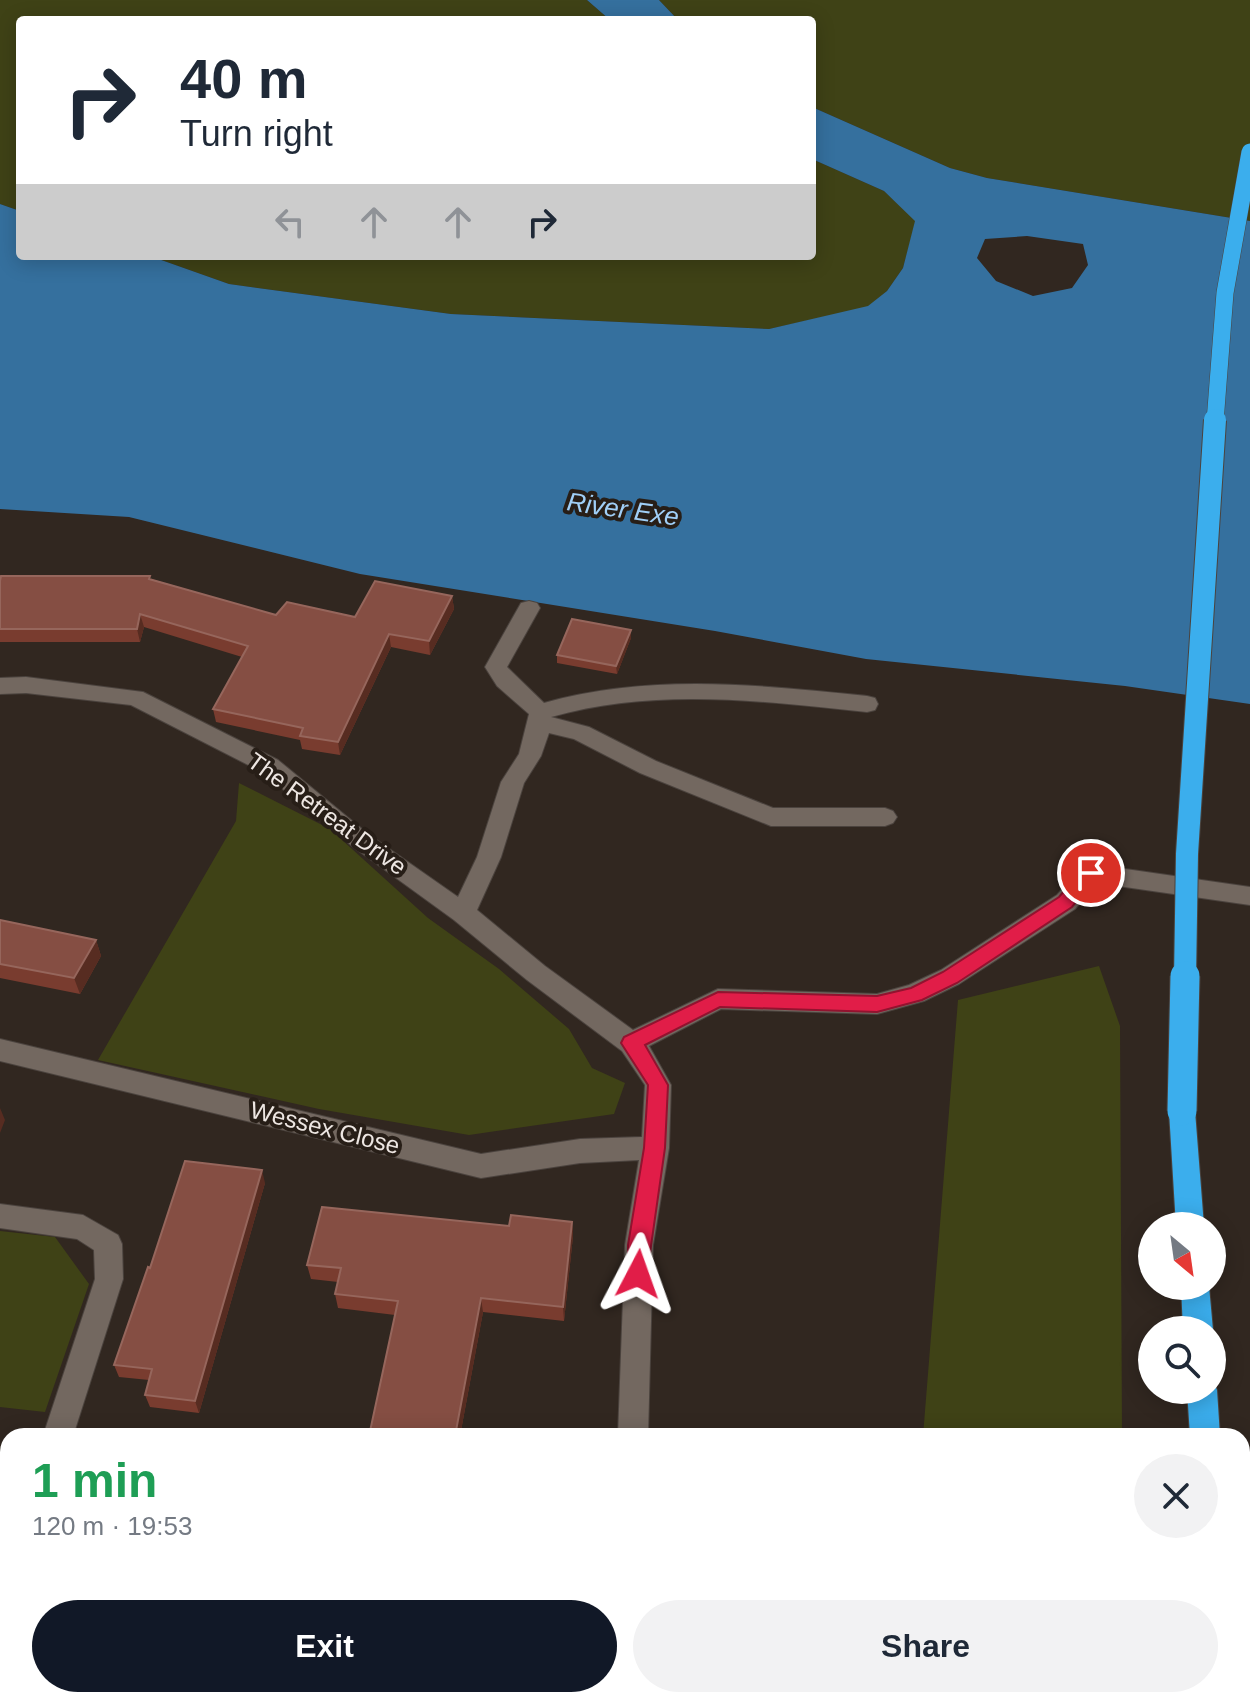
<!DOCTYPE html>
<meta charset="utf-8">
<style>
:root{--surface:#fff;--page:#f2f2f3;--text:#1f2937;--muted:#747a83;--accent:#111827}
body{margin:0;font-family:Arial,sans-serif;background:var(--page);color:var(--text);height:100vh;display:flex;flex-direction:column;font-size:30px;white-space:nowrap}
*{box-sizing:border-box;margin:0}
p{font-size:26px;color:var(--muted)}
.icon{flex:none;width:44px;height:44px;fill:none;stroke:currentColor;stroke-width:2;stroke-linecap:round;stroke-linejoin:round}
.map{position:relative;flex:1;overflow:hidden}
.side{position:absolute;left:0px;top:1428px;width:1250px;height:280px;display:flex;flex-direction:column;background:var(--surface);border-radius:24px 24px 0 0;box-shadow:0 4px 20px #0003}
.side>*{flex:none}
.top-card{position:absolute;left:16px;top:16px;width:800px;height:244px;border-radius:8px;box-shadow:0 4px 20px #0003;background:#fff;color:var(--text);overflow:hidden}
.needle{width:52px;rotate:151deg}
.tools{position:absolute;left:1138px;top:1212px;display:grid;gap:16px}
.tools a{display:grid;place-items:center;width:88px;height:88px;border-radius:50%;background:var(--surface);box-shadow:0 4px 20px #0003;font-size:40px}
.pin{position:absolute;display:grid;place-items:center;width:68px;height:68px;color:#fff;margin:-34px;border:4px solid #fff;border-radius:50%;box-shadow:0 2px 8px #0007}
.me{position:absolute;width:88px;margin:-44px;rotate:4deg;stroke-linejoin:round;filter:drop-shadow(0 0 6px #0008)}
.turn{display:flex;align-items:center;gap:28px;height:168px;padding:0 32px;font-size:36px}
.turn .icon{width:104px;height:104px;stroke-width:2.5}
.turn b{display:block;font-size:56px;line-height:68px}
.lanes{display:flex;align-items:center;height:76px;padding:0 32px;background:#0003;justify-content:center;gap:40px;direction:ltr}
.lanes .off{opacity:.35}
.round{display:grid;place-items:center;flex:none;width:84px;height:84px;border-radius:42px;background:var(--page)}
.summary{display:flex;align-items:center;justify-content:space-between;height:136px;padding:0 32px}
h1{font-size:48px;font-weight:700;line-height:60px;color:#1e9e55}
.primary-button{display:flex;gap:16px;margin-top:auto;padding:16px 32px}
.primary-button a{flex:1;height:92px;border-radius:48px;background:var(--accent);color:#fff;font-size:32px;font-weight:700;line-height:92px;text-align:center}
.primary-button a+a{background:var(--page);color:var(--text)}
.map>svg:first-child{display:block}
.green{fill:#3f4216}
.water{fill:#35709e;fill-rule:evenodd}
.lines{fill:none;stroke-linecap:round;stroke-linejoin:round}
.minor-casing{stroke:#4b433e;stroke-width:2}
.highway-casing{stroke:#4b433e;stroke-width:2}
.minor{fill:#736860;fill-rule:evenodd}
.highway{fill:#3baeed;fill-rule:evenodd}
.highway-bridge-far2-casing{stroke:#4b433e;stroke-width:18;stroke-linecap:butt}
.highway-bridge-far1-casing{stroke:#4b433e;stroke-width:24;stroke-linecap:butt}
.highway-bridge-casing{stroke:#4b433e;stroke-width:31;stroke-linecap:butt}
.highway-bridge-far2{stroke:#3baeed;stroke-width:17}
.highway-bridge-far1{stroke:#3baeed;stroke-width:22}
.highway-bridge{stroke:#3baeed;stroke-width:29}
.wall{fill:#793c2f}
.shaded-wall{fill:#572c21}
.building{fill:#854e43;stroke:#96665c;stroke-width:2}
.route{fill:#e11d48;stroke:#92132f;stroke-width:2}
.labels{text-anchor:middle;stroke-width:8;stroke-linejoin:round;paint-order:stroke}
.street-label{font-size:24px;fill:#ede6e2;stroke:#271e17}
.water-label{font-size:26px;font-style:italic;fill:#a0cff7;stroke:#271e17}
</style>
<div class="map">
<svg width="1250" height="1708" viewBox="0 0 1250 1708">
<rect width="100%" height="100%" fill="#312720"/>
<path class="green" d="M0,0H587L610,20H20V211L0,204Z
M659,0H1250V221L987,178L950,168L812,107V20H678Z
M812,159L884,191L916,220L903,268L887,291L868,307L769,329L451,314L229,284L150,256H812Z
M239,783L330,829L428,918L499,969L569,1029L592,1068L625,1083L614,1114L469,1135L319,1109L98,1060L236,821Z
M1099,966L1120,1026L1122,1436H923L958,1000Z
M0,1231L55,1237L89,1284L45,1412L0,1407Z
M946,1700H1123V1708H946Z"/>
<path class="water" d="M587,0H659L678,20H610Z
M812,107L950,168L987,178L1250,221V704L1125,686L866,659L715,631L360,574L129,517L0,509V204L20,211V256H150L229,284L451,314L769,329L868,306L887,291L903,268L915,221L884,191L812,159ZM1027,236L1083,244L1088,265L1072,288L1033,296L996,281L977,258L985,239Z"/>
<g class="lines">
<defs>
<path id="minor" d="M529,601L537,603L540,608L507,667L544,703C651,673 758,685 867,696L875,698L878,704L875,710L867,712C761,701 655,687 551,717L589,727L656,761L773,808H885L893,811L897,817L893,823L885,826H771L640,773L574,739L549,733L541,756L524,783L501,857L477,910L545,966L633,1030L718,989L877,994L909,985L941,970L1057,895L1082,866L1091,864L1250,887V905L1097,883L1075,909L959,984L924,1001L877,1014L721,1009L649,1046L671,1085L669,1148L653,1245L648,1436H618L625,1245L639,1160L580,1163L481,1178L0,1061V1039L481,1154L580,1139L642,1137L645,1085L622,1051L527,980L454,920L352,846L262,772L131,705L26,693L0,694V678L26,677L143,692L278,760L368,834L458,897L477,857L501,782L519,754L529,714L497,686L485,667L521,603Z
M0,1204L83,1215L118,1235L122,1244L123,1279L73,1436H43L95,1279L94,1250L77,1239L0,1228Z
M8,1586V1642L0,1645V1589Z
M610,1700H644V1708H610Z"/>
<path id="highway" d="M1182,1100L1191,1103L1195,1111L1204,1226H1176L1169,1111L1173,1103Z
M1181,1286H1209L1213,1330L1212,1331L1183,1330Z
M1213,1380L1217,1390L1220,1436H1190L1187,1390H1212Z
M1207,1700H1241L1242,1708H1208Z"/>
</defs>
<use href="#minor" class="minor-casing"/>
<use href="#highway" class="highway-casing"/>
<use href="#minor" class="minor"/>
<use href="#highway" class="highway"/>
<defs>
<path id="highway-bridge-far2" d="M1215,422L1225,293L1250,152"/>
<path id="highway-bridge-far1" d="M1185,978L1187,854L1215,420"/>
<path id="highway-bridge" d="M1182,1111L1185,976"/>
</defs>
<use href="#highway-bridge-far2" class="highway-bridge-far2-casing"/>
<use href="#highway-bridge-far1" class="highway-bridge-far1-casing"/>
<use href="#highway-bridge" class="highway-bridge-casing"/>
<use href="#highway-bridge-far2" class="highway-bridge-far2"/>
<use href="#highway-bridge-far1" class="highway-bridge-far1"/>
<use href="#highway-bridge" class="highway-bridge"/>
</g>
<path class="wall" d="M151,579L276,615L355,617L452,596L454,609L430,655L391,647L340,755L302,749L300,740L216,722L213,709L242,657L144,627L140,642H0V581Z
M631,630V638L617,674L557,663V655Z
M0,920L96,940L101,956L80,994L0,978Z
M265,1183L199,1413L150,1407L145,1395L149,1380L119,1377L114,1365L150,1268Z
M572,1222L573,1236L564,1321L483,1312L460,1436H369L395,1315L338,1308L335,1294L338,1282L311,1279L307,1265L509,1226Z"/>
<path class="shaded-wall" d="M452,596L454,609L430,655L429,641Z
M140,614L144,627L140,642L137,629Z
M631,630V638L617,674L616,666Z
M389,634L391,647L340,755L338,742Z
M96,940L101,956L80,994L74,978Z
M0,1108L5,1120L0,1133Z
M262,1170L265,1183L199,1413L195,1401Z
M572,1222L573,1236L564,1321L563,1307Z
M481,1298L483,1312L460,1436H455Z
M244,1700H252L250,1708H243Z"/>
<path class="building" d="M1,576H150L149,579L276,615L287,602L355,617L375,581L452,596L429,641L389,634L338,742L300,736L303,728L213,709L248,646L140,614L137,629H0V581Z
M572,619L631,630L616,666L557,655Z
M0,920L96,940L74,978L0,964Z
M185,1161L262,1170L195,1401L145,1395L152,1369L114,1365L148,1267L150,1268Z
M322,1207L509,1226L511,1215L572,1222L563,1307L481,1298L455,1436H369L398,1301L335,1294L341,1268L307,1265Z
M128,1700H244L243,1708H126Z"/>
<path class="route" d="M1091,866L1100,873L1072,907L957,983L922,1000L877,1012L720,1007L645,1045L668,1085L665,1148L646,1281L638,1284L631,1281L628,1274V1245L644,1148L648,1085L621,1043L624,1037L718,992L877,996L911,988L943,972L1059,897L1084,868Z"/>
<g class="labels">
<g class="street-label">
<text transform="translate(327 814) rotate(36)" y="8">The Retreat Drive</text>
<text transform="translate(325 1128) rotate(14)" y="8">Wessex Close</text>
</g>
<g class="water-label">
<text transform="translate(623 509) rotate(8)" y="9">River Exe</text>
</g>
</g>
</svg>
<div class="tools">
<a><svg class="needle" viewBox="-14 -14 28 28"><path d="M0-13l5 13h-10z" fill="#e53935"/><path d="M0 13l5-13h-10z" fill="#747a83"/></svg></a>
<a><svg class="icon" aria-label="search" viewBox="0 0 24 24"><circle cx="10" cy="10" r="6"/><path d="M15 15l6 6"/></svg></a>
</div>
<div class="pin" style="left:1091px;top:873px;background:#d93025"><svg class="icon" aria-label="arrive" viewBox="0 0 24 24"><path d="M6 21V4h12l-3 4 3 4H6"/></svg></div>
<svg class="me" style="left:638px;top:1274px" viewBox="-20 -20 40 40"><path d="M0-17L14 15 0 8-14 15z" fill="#e11d48" stroke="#fff" stroke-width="4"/></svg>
<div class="top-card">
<div class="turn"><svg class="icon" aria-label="right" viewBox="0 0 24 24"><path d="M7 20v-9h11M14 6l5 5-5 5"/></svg><div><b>40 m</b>Turn right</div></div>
<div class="lanes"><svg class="icon off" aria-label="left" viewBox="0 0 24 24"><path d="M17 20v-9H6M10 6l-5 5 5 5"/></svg><svg class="icon off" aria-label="ahead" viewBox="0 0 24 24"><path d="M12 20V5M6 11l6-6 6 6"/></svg><svg class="icon off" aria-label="ahead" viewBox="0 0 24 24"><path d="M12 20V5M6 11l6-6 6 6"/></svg><svg class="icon" aria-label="right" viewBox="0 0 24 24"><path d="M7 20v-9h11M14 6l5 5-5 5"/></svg></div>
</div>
<section class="side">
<div class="summary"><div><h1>1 min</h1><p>120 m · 19:53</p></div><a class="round"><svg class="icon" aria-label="close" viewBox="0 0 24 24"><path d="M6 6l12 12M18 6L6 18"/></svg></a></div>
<div class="primary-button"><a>Exit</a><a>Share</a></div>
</section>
</div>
